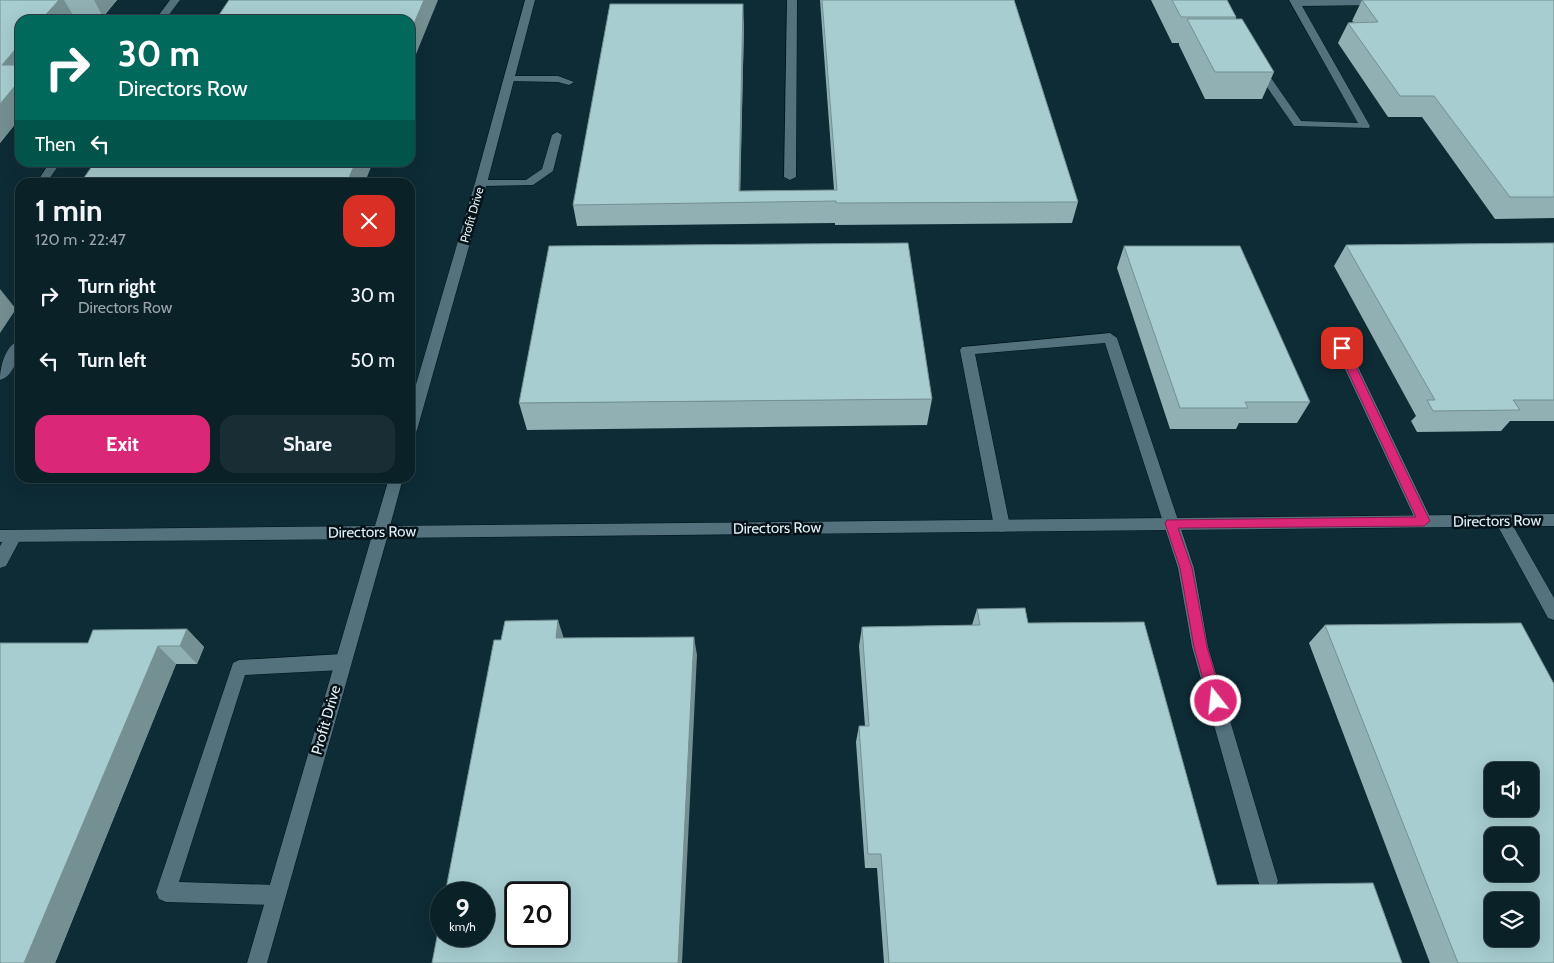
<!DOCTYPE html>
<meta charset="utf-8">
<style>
:root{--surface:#0a2128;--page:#182e34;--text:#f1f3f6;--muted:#99a3a8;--line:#2a3e45;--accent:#db2777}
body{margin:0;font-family:Cabin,sans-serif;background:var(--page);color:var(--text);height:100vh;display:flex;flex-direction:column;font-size:19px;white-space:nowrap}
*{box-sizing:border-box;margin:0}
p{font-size:16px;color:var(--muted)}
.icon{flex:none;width:28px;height:28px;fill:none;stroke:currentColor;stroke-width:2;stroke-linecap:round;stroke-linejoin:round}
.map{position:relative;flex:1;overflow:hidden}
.drawer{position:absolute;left:15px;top:178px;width:400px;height:305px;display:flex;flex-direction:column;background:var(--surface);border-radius:15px;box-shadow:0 5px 20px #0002,0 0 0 1px var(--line)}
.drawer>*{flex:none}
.top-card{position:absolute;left:15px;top:15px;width:400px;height:152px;border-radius:15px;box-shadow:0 5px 20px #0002,0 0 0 1px var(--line);background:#00695c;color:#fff;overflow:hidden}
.tools{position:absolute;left:1484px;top:762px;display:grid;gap:10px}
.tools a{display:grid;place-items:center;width:55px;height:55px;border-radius:10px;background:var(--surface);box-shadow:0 5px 20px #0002,0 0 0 1px var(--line);font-size:25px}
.speed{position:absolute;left:430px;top:882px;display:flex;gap:10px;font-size:25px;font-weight:700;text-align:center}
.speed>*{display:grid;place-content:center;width:65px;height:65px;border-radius:50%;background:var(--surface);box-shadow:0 5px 20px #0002,0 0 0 1px var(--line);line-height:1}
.speed small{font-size:12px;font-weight:400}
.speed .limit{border:2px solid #111;border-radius:8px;background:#fff;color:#111}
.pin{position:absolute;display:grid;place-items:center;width:42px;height:42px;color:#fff;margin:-21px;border-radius:10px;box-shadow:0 2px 8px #0006}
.me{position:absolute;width:55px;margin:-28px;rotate:344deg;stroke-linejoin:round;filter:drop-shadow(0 0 4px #0008)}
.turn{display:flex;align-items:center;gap:18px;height:105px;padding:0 20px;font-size:22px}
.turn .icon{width:65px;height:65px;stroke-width:2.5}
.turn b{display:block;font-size:35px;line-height:42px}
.then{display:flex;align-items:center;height:48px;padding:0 20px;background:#0003;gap:10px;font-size:19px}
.round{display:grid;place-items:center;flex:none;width:52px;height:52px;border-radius:15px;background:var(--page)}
.summary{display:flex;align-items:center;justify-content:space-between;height:85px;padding:0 20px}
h1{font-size:30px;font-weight:800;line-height:38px}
.action{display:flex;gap:10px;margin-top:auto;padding:10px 20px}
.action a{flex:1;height:58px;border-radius:15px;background:var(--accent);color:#fff;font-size:20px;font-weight:800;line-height:58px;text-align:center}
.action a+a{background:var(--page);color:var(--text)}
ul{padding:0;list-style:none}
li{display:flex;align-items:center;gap:15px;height:65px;padding:0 20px}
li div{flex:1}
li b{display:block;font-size:19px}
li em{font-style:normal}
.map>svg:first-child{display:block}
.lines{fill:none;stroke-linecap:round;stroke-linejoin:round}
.lane-casing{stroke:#00131b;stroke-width:1}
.street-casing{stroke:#00131b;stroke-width:1}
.lane{fill:#53727e;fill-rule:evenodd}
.street{fill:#53727e;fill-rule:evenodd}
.wall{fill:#90b0b3}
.shaded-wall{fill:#759092}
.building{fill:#a7cdd0;stroke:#759092;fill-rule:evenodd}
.route{fill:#db2777;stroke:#8e194d}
.labels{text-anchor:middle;stroke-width:5;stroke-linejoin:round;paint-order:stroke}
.far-street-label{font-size:12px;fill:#e0f1f8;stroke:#061217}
.street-label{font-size:15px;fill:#e0f1f8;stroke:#061217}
</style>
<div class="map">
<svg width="1554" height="963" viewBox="0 0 1554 963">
<rect width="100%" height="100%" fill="#0e2c36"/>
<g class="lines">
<defs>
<path id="lane" d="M170,0H180L165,20H155Z
M787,0H797L796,177L790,180L784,177Z
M1289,0H1383L1385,2L1380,5L1302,6L1370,126L1369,128L1294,126L1253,67L1262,65L1301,121L1358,123Z
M510,76H558L574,82L569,85L558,82L506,81L505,79Z
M557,132L562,135L553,171L533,185L481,186L475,183L481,180H526L542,169L552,135Z
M50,162H61L47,182H37Z
M1110,333L1117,338L1194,568L1208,647L1278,881L1275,888L1268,891L1261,888L1258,881L1192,647L1178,568L1105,343L975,354L1010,526L1007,530L1002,532L997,530L994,526L960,350L962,347Z
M20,340C20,353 15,376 0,380C0,367 5,345 20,340Z
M1342,343L1349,348L1432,521L1429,525L1424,527L1419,525L1416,521L1335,348Z
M1503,515L1508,517L1554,598V620L1548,618L1495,521L1498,517Z
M14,530L20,531L22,536L6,566L0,568V546L8,531Z
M342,654L348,657L351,662L348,667L342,670L245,675L179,882L276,885L283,888L286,895L283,902L276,905L166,902L159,899L156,892L233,663L239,660Z"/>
<path id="street" d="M525,0H535L487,183L417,430L415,434L410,435V405L475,183Z
M389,478H403L390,526L1554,514V526L387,538L267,963H247L371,539L0,542V530L375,526Z"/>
</defs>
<use href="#lane" class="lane-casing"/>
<use href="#street" class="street-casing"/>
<use href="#lane" class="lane"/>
<use href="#street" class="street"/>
</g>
<path class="wall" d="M0,0H117L103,17H74L72,20H20V118L0,143Z
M820,0H1014L1078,202L1072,223L835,225V223L577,226L573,205L744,24L740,191L834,190Z
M1151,0H1227L1236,17V19L1274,72L1262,99H1205L1179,45V43H1172Z
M1362,0H1554V218L1495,219L1422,117H1388L1338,43L1348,23L1354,22L1352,21Z
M1554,243V421H1510L1501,431L1417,432L1411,421L1416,416L1334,266L1346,245Z
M1124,246L1310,402L1297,423H1239L1236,429H1170L1117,268Z
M932,399L927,425L527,430L519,403Z
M977,609L1028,623L1217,885L1402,963H884L877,868H865L856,742L859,726H865L859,646L862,627L972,625Z
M1325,625L1554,963H1430L1309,643Z
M187,629L204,647L197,664H176L55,963H0L88,643Z"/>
<path class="shaded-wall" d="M59,0H64L74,17L72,20H41Z
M94,0H117L103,17Z
M424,0H438L410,69V33Z
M743,4L744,24L740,202L739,191Z
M20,44V118L0,143V104L2,65Z
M356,162H373L365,182H347Z
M0,289L16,309L0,333Z
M558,620L564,639L556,638Z
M187,629L204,647L197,664L180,646Z
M694,637L697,655L682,963H678Z
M158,646L176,664L55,963H24Z"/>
<path class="building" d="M0,0H59L41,20H20V44L2,65H20V80L0,104Z
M229,0H424L410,33V20H194L197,16L219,15Z
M822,0H1014L1078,202L836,203V201L573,205L610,4H743L739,191L837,190Z
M1172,0H1227L1236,17H1181Z
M1362,0H1554V197H1510L1434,96H1400L1348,23L1378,22Z
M1187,19H1242L1274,72H1215Z
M95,162H356L347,182H81Z
M908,243L932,399L519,403L549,246Z
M1554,243V400H1513L1520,410L1433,411L1427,400H1435L1346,245Z
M1124,246H1240L1310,402H1245L1248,408H1180Z
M1025,608L1028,623L1144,622L1217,885L1373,883L1402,963H889L881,854H868L859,726H869L862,627L980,625L977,609Z
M558,620L556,638L694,637L678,963H432L441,916V936H484V894H445L494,640H501L505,621ZM516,894H559V936H516Z
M1521,623L1554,684V963H1458L1325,625ZM1492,771H1530V809H1492ZM1492,836H1530V874H1492ZM1492,901H1530V939H1492Z
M187,629L180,646H158L24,963H0V643H88L93,630Z"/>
<path class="route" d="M1342,345L1347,348L1430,521L1424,526L1178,528L1192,568L1207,647L1223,701L1221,705L1216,707L1211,705L1209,701L1194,647L1180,568L1165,523L1167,520L1416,517L1337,348Z"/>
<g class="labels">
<g class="far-street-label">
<text transform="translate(472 215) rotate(-74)" y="4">Profit Drive</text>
</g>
<g class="street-label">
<text transform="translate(1497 521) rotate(-1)" y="5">Directors Row</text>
<text transform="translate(777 528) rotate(-1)" y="5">Directors Row</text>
<text transform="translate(372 532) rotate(-1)" y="5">Directors Row</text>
<text transform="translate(326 720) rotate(-74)" y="5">Profit Drive</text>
</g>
</g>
</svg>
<div class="tools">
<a><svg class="icon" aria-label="sound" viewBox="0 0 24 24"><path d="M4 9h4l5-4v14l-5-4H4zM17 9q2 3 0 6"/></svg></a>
<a><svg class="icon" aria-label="search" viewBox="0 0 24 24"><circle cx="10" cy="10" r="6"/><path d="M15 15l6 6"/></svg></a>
<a><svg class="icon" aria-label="layers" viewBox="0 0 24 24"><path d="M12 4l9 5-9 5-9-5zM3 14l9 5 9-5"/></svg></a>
</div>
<div class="speed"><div>9<small>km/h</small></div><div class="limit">20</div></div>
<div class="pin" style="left:1342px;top:348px;background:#d93025"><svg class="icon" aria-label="arrive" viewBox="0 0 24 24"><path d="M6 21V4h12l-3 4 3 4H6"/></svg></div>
<svg class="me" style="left:1216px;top:701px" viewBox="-20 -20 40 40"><circle r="17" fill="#db2777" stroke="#fff" stroke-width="3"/><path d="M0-11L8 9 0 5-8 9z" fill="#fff"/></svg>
<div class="top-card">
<div class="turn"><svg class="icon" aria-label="right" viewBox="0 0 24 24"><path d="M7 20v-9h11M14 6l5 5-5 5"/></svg><div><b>30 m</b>Directors Row</div></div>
<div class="then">Then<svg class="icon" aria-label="left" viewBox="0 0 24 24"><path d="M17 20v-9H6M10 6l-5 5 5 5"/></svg></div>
</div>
<section class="drawer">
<div class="summary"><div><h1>1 min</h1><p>120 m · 22:47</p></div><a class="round" style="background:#d93025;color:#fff"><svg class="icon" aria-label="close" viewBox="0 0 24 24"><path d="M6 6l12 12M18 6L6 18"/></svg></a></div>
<ul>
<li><svg class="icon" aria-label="right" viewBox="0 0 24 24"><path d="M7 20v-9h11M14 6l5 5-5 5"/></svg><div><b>Turn right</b><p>Directors Row</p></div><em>30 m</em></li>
<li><svg class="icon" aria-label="left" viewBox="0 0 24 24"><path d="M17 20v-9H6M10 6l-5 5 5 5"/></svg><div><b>Turn left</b></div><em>50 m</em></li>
</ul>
<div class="action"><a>Exit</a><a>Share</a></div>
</section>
</div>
